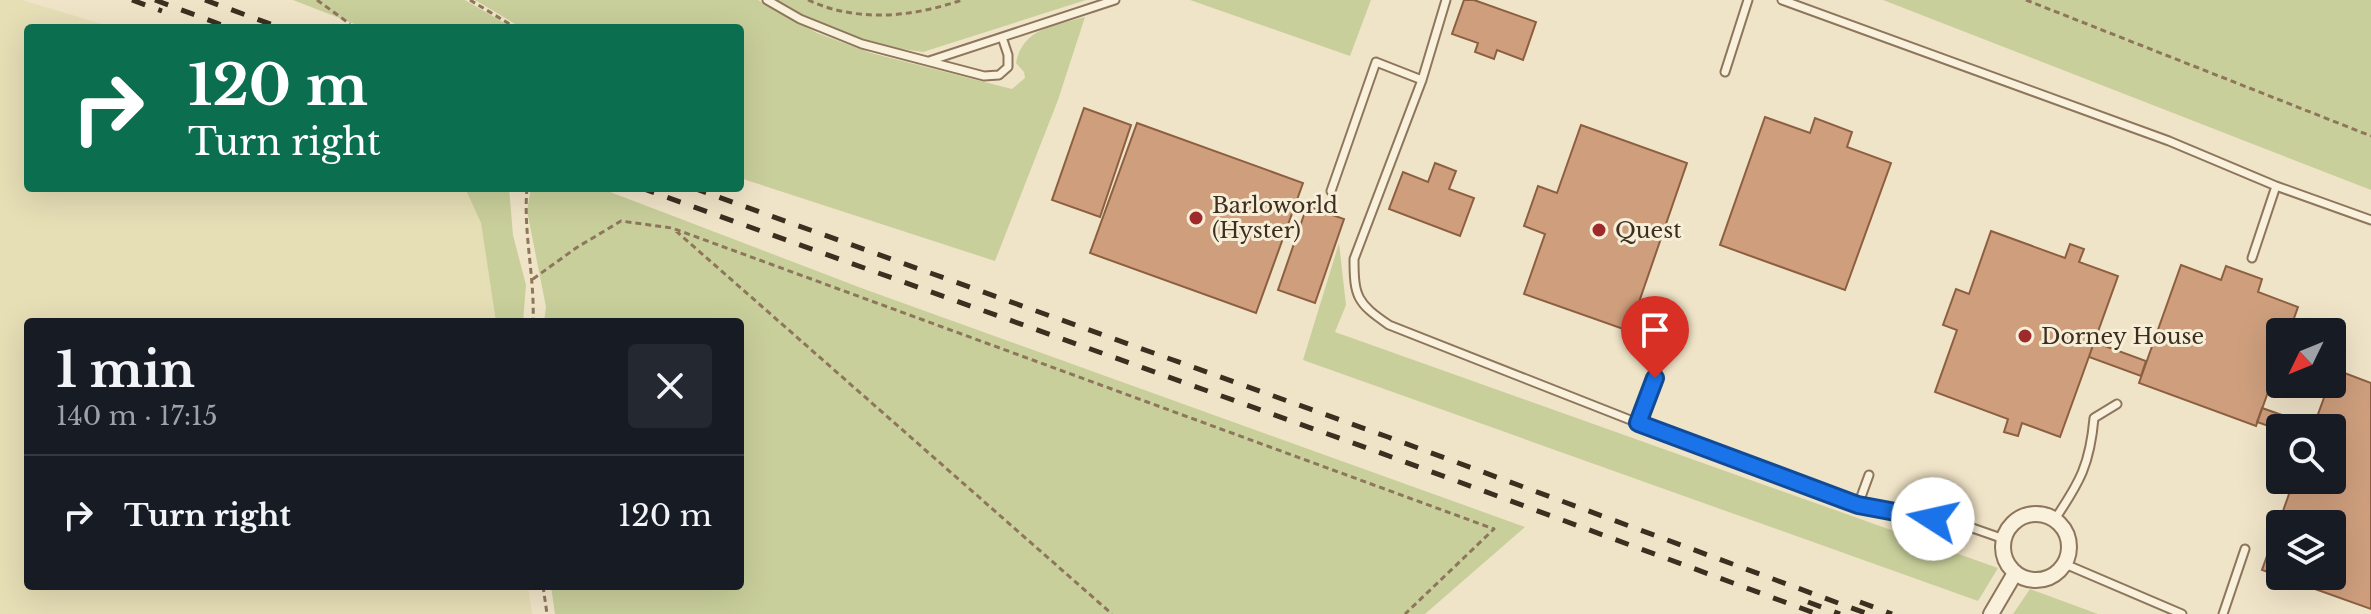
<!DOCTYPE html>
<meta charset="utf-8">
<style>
:root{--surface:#171b24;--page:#242831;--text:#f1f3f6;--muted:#9ea1a6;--line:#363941}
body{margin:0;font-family:"Libre Baskerville",serif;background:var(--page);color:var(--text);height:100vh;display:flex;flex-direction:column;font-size:30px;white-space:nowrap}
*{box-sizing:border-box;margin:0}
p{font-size:26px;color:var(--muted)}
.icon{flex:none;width:44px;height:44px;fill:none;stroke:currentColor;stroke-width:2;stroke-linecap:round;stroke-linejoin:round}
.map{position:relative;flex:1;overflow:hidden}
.details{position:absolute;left:24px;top:318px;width:720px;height:272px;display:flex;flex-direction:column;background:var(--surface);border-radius:8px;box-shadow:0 8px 32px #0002}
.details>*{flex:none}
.hud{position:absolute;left:24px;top:24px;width:720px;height:168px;border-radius:8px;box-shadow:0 8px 32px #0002;background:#0b6e4f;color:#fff;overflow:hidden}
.needle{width:52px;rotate:227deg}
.controls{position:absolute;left:2266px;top:318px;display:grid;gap:16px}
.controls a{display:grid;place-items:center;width:80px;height:80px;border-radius:8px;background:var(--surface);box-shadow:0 8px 32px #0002;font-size:40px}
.pin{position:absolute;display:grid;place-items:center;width:68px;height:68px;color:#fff;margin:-82px -34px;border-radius:50% 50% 50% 0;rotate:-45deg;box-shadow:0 0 8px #0007}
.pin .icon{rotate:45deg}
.me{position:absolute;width:88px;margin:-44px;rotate:280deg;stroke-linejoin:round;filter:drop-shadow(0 0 6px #0008)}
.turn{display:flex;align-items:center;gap:28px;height:168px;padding:0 32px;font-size:36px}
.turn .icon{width:104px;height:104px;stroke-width:2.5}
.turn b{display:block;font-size:56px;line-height:68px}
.round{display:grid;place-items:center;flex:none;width:84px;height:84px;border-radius:8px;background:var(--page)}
.headline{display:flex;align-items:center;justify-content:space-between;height:136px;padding:0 32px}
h1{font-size:48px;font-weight:700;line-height:60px}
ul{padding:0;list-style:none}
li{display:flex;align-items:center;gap:24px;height:120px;padding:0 32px;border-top:2px solid var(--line)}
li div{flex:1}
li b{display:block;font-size:30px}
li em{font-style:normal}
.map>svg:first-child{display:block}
.farmland{fill:#e6deb5}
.green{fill:#c9cf9b}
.building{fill:#cf9f7d;stroke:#8d5f41;stroke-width:2;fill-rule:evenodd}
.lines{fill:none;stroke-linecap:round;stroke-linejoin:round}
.lane-casing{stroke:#8d765c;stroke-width:11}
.street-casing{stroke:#8d765c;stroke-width:18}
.path{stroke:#8d765c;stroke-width:3;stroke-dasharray:6 4;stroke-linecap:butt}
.lane{stroke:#faf1dc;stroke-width:7}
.street{stroke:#faf1dc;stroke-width:14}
.rail{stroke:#3d2e20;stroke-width:5;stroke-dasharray:14 14;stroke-linecap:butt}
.route-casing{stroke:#114b97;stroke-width:20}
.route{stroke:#1a73e8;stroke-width:14}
.poi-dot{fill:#9e2a2b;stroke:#f7eed8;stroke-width:3}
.labels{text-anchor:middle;stroke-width:6;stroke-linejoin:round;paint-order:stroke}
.poi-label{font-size:22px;fill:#3d2e20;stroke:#f7eed8;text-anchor:start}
</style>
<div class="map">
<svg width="2371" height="614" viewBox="0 0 2371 614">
<rect width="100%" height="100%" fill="#f0e4c8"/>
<path class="farmland" d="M0,0H22L115,28H28V188H465L481,223L496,322H28V586H528L532,614H0Z"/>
<path class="green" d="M293,0H465L513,28H365Z
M475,0H758L817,33L871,53L1012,89L1025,78L1024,72L1016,63C1023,27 1055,26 1085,17L1058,100L995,261L740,178V28H522Z
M774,0H1086L923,52L888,47L861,39L804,16Z
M1190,0H1371L1350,56Z
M1883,0H2371V190Z
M465,188H509L513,235L526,285L523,322H496L481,223Z
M531,188L605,190L864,289L1525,527L1425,614H555L551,586H740V322H544L546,307L527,211Z
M1339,243L1346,305L1335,332L1998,568L1978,601L1303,360Z
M2030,589L2098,614H2013Z"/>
<path class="building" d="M1464,0H1474L1536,22L1523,60L1497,50L1494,59L1475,52L1478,43L1452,34Z
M1084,108L1131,125L1100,217L1052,200Z
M1765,117L1810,133L1815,118L1852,132L1847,147L1891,163L1845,290L1720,245Z
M1137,123L1303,183L1256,313L1090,253Z
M1581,125L1687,163L1629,331L1524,294L1545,234L1524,226L1538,186L1557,193Z
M1435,163L1456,171L1449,189L1474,198L1460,236L1389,209L1403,172L1428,182Z
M1307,206L1344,219L1315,303L1278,290Z
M1991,231L2065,258L2070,244L2084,249L2079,262L2118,276L2060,437L2022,423L2018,436L2004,432L2008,419L1935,392L1957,330L1943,325L1956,289L1969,294Z
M2181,265L2221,280L2226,266L2262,279L2258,292L2298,307L2289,332H2280V358L2256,426L2139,383Z
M2094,342L2146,361L2141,376L2089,357Z
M2334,369L2371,383V609L2262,570L2294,480H2332V428H2313L2329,384H2332ZM2280,524H2332V576H2280Z
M2262,408L2313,426V428H2280V430L2257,422Z"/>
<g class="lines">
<defs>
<path id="lane" d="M767,0L800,19L862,44L984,76L999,75L1008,67V55L1002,37
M1446,0L1422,80L1354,259C1354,297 1357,303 1389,325L1638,423L1858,505L1958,523L2004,539
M1782,0L2169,141L2276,186L2371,220
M929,61L1115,0
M1725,72L1748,0
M1331,191L1376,62L1422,80
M2252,258L2276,186
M1638,423L1655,378
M1858,505L1869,475
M2055,519C2080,482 2090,464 2094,418L2117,404
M2065,564L2182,614
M2223,614L2245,549"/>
<path id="street" d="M2003 547a33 33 0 1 1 66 0a33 33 0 1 1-66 0Z
M1991,614L2015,573"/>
</defs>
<use href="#lane" class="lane-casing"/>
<use href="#street" class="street-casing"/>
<path class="path" d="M317,0L350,24
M470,0L516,28
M808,0C858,23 912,17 962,0
M2026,0L2371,136
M527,188C523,233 535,277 533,322
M676,231L1112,614
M533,279L576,248L621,221L672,228L1494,529L1405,614
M543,586L547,614"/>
<use href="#lane" class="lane"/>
<use href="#street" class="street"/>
<path class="rail" d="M132,0L162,11
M155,0L230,28
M205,0L281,28
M641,188L1378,452L1817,614
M693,188L1388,437L1868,614
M1808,602L1840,614
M1860,602L1892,614"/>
</g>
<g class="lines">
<defs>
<path id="route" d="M1655,378L1638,423L1858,505L1933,519"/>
</defs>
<use href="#route" class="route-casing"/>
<use href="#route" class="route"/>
</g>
<g class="poi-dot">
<circle cx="1196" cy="218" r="8"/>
<circle cx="1599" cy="230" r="8"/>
<circle cx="2025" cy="336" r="8"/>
</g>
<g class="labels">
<g class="poi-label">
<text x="1212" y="213">Barloworld<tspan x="1212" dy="25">(Hyster)</tspan></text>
<text x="1615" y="238">Quest</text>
<text x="2041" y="344">Dorney House</text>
</g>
</g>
</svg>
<div class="controls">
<a><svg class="needle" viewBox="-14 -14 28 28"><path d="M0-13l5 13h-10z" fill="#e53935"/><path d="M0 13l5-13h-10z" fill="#9ea1a6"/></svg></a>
<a><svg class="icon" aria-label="search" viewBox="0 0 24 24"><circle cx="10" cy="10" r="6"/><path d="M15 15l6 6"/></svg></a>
<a><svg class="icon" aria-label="layers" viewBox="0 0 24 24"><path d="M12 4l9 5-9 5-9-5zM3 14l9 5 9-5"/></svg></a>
</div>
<div class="pin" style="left:1655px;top:378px;background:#d93025"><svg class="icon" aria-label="arrive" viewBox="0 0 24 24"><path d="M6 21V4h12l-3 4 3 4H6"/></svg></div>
<svg class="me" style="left:1933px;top:519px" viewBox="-20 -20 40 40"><circle r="19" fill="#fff"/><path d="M0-13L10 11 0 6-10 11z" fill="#1a73e8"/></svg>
<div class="hud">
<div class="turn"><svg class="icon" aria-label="right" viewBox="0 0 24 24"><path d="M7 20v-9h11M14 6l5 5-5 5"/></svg><div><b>120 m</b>Turn right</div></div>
</div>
<section class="details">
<div class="headline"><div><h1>1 min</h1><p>140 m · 17:15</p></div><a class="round"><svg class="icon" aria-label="close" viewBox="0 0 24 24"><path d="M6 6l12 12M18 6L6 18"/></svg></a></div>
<ul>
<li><svg class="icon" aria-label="right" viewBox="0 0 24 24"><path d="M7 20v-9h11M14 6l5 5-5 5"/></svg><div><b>Turn right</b></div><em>120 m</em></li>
</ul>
</section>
</div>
